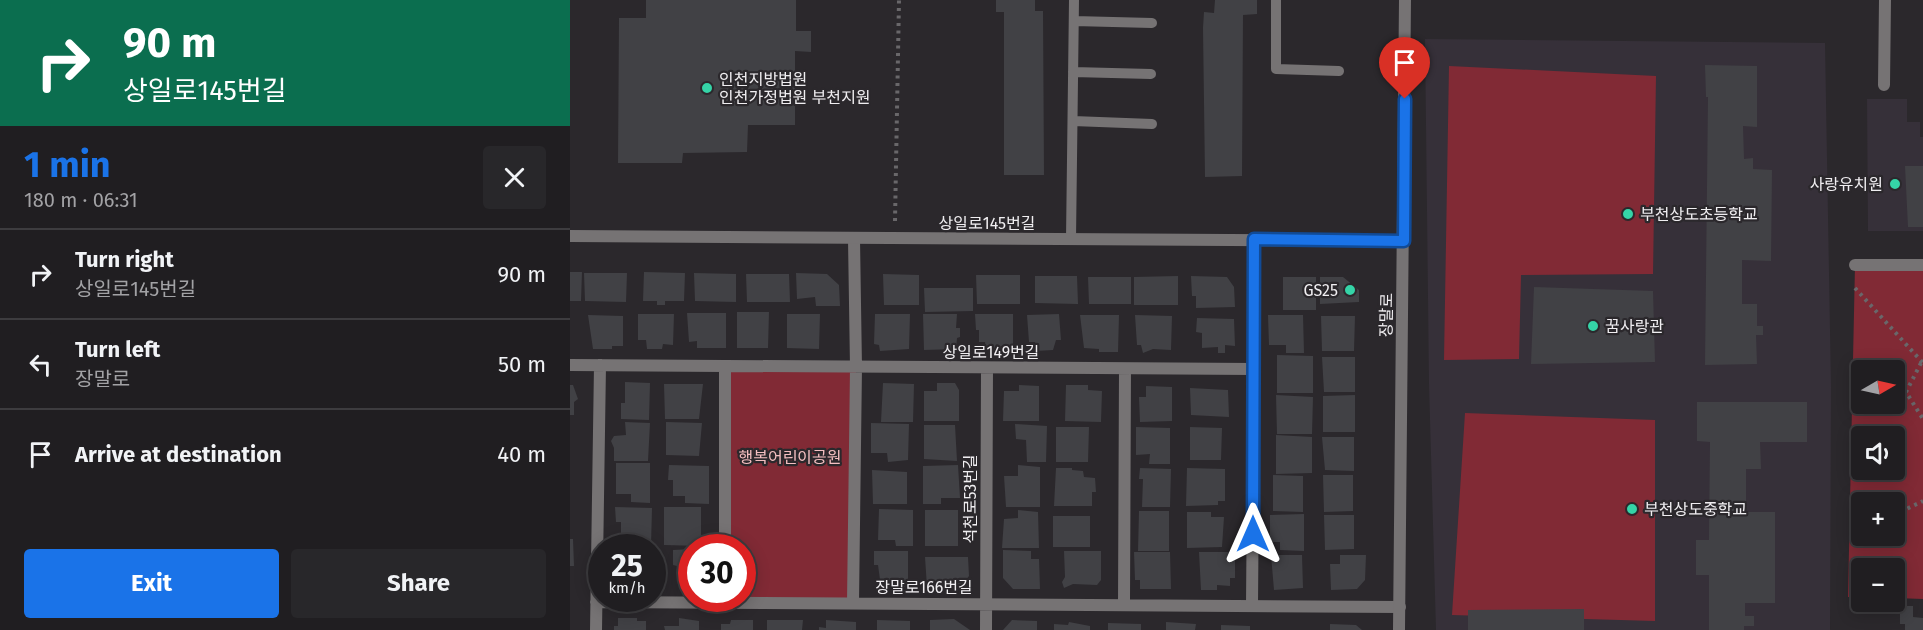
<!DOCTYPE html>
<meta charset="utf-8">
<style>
:root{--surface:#201e21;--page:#28272a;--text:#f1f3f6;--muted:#a2a2a5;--line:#3d3c3f;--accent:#1a73e8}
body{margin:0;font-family:"Fira Sans","Noto Sans KR",sans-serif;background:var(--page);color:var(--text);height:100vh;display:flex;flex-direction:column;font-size:22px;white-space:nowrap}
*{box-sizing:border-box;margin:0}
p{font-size:20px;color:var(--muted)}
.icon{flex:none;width:33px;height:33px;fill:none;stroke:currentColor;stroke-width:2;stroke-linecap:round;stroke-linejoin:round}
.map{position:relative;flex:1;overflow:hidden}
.panel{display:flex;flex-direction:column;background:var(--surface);width:570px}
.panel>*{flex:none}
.banner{background:#0b6e4f;color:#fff;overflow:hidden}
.needle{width:39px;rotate:81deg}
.controls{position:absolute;left:1281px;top:360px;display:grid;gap:12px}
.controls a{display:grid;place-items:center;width:54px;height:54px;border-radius:6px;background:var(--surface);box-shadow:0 3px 15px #0003,0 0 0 2px var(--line);font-size:30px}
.speed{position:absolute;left:18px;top:534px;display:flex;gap:12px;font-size:30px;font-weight:700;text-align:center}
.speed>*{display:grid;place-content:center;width:78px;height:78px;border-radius:50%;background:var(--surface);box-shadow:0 3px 15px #0003,0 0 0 2px var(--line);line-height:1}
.speed small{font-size:15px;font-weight:400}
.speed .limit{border:9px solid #d22;background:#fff;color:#111}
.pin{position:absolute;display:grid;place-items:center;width:51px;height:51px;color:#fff;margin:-62px -26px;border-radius:50% 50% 50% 0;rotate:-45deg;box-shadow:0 0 6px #0007}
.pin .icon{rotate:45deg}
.me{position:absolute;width:66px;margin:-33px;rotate:0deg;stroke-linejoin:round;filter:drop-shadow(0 0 4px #0008)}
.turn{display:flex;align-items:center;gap:21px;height:126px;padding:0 24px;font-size:27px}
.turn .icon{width:78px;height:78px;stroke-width:2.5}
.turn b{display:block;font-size:42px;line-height:51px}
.round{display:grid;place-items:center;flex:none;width:63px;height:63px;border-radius:6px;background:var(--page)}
.overview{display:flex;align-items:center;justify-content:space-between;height:102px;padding:0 24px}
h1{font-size:36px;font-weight:700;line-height:45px;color:var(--accent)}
.primary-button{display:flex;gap:12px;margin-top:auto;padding:12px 24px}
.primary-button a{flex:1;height:69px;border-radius:6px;background:var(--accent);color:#fff;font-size:24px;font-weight:700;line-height:69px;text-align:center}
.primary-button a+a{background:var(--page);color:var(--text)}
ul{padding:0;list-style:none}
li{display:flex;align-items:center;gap:18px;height:90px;padding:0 24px;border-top:2px solid var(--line)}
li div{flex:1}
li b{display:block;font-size:22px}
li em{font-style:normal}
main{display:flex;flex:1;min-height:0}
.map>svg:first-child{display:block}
.built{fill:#363039}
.green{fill:#812a35;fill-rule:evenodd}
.building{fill:#414145}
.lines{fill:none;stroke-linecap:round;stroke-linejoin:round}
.path{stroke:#69676a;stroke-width:4;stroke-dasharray:3 4.5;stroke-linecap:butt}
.service{stroke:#767374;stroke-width:10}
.pedestrian{stroke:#767374;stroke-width:12}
.minor{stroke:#767374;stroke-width:12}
.tertiary{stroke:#767374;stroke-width:12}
.route-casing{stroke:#114b97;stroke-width:15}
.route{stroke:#1a73e8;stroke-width:10}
.poi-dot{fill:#35d4a7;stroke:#2b282c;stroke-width:2}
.labels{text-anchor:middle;stroke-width:4.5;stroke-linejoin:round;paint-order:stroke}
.poi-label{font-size:16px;fill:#f0eef1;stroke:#2b282c;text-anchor:start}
.street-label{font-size:16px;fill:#f0eef1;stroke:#2b282c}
.park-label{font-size:16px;fill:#f5bfc1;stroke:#2b282c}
</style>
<main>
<section class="panel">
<div class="banner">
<div class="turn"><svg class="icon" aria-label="right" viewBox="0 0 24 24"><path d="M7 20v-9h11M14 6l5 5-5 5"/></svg><div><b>90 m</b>상일로145번길</div></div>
</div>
<div class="overview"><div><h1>1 min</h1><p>180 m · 06:31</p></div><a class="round"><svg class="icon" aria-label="close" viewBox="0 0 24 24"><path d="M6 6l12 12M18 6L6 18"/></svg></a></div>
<ul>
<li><svg class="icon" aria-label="right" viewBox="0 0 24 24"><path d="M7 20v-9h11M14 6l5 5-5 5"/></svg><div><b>Turn right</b><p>상일로145번길</p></div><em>90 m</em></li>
<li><svg class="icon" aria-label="left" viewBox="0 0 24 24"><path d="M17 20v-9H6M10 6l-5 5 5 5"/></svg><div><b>Turn left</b><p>장말로</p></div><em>50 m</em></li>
<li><svg class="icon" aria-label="arrive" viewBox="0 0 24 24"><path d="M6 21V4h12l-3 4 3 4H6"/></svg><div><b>Arrive at destination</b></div><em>40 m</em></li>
</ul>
<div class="primary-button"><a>Exit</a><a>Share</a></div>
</section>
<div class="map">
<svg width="1353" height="630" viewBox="0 0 1353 630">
<rect width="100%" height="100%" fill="#2b282c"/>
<path class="built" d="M855,39L1255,43L1261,387L1260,630H866L859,384Z
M1297,99H1337V122H1350V137H1353V231H1298Z"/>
<path class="green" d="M879,66L1086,76L1083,274L951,275L949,359L874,360Z
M1285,265L1353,266V599L1325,598L1324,568H1292L1291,597H1278ZM1292,370H1324V404H1292ZM1292,436H1324V470H1292ZM1292,502H1324V536H1292Z
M155,366L286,367L283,603L172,598V548L155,547Z
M895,413L1085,420V621L882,615Z"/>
<path class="building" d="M76,0H226V31H241V52L225,51V125H178L177,152L113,153L112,163H48L49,18H76Z
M426,0H465V11H473L474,175H434V12H426Z
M645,0H687V14L673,15L672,176L635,177L633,28L634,12L644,13Z
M1135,65L1187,66V127L1173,126L1174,159L1183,158V169L1202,170L1201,261L1172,260V304H1187V326H1193V335H1186L1187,364L1135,365L1138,97H1136Z
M1335,166H1353V227H1338Z
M0,272H12L11,301H0Z
M74,272L115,273L114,301H95V305H87V301H73Z
M14,273H57L56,302L15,301Z
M124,273L166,274V302L125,301Z
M226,273L257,274L269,285L270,306H246L245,297L227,299Z
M176,274H219L220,302H177Z
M313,274L349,275V305H314Z
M406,275H450V304H407Z
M465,276H507L508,304L465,303Z
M608,276V305H564V277Z
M621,276L657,277L664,287L665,307L626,308V296H622Z
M518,277H561V304H519Z
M713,277H746V310H713Z
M750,277H773L789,290V302L750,304Z
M964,287L1083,291L1085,362L961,364Z
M354,288H403V311L355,312Z
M167,312H199L198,348H167Z
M117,313H156V348H127V341L119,342Z
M68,314H104L103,345L93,344L92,349H77L76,340H68Z
M217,314H250L249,349L217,348Z
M305,314H340L339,349L310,351L309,345L304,344Z
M353,314H387L386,328H390V337L387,338L386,349L354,350Z
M405,314H443V350H416L415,342H409V330H406Z
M489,314L491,340H486L483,350L466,351L465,342H459L457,315Z
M18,315L53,316V346H42V349H23Z
M510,315H549L548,352H529V349L514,348Z
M565,315L602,316L601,350L583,349L573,353L571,345H567Z
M698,315H733L734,353H716V345H699Z
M751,316H785L784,351H752Z
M627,318L664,319L665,346L655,345V353H648V347L632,348V333L626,332Z
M707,355L743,356V393H707Z
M752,357H785V392H754Z
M55,382L80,383L79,420L51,419V403H55Z
M313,383L344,384L343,422H311Z
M367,383H385L389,390V421H354V391H367Z
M94,384H133L129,419H95Z
M0,385H3L8,399L4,402V415H0Z
M449,385L469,386V421H433L434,391H449Z
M496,385H518V390L532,391L531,422L495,421Z
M576,386L602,387V421L570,422L569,397H576Z
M620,388L658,390L659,417L621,415Z
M706,395L743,397L742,434H707Z
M785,395V432H753V396Z
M1127,402H1237V442H1190L1191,469H1176V512H1205V603H1175V616H1184V626H1174V630H1139V575H1126V540H1139L1140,442L1127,441Z
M55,422L80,423L78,461H44V448L41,441L44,436L56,435Z
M96,422L132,423L129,456L96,455Z
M301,423L339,424L338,460L318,462L317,453H301Z
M445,424L477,426L476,462H457L456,440L446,439Z
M354,425H385L387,461L354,459Z
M486,427H519L518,462H486Z
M566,427L600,428V464H579L580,454L566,455Z
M620,427L652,428L651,460H620Z
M706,435L742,437V473L706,474Z
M752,437H784V471L755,470Z
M46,463H80V503L61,502V494H46Z
M99,465L139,466V504L115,503V496H103V480H98Z
M388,465L390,498H371V504H353V466Z
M448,465L470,467V507H436L434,476H448Z
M486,468H502V470L513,471L514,477L525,478L526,492H522V506H484Z
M570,468L601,469L600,507H572L573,479H569Z
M617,468L655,469V501H648V505L616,506Z
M302,470L337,472V504H303Z
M703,475L733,476V512L703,511Z
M753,475H783V511L754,512Z
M45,507L82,508L81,546L57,545V536H51V522H46Z
M94,507H131V546L94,545Z
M309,509L343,510V546H326L325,540H308Z
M355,510H388V546H355Z
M448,510L468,512L469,548H432L434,519L448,518Z
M569,511H599V551H568Z
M617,512H641V517H654L652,547L617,548Z
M734,514V551L710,550V542H700V515Z
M754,515H784V549L755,550Z
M483,516H520V547H483Z
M0,539H3L4,566H0Z
M122,549V586L108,585L107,566L103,565V550Z
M433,550L461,551V559H469L470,589H443L433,578Z
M304,551H338V587H311L308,565H304Z
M494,551H531V580L527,585L503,584L494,588L492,582L495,577Z
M564,552H600L601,589H570V580H565Z
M629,552H665V578H660V586L647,585V590H631Z
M701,555H732L733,588L704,590Z
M770,555H796L795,580L787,589L761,590L760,564H770Z
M355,557H398L399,576L390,587H357Z
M1330,606H1343V617L1353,618V630H1335V624H1330Z
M1014,609V630H898V610Z
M48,618H67V621H76V630H44V626H48Z
M109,618L129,621V630H95L94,626H109Z
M384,619L400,630H360V620Z
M161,620H183V630H151V624H160Z
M197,620H233L232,630H197Z
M256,620L286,622V630H249V627L256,628Z
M307,620L340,621V630H307Z
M442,620L467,621V630H433Z
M499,622L520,626V630H484V624L498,625Z
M596,622L626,624L625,630H596Z
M538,623L571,624V630H538Z
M760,624L786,625L792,630H760Z
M651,625L680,626V630H651Z"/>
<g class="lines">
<path class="path" d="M325,221L329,0
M1285,288L1353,363
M1351,363L1336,392L1353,419
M1324,515L1353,501
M1281,532L1292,528"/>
<path class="service" d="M706,0V69L769,71
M504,21L582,23
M503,72L581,74
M503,121L582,124
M501,239L504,0"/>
<path class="pedestrian" d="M1285,265H1353"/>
<path class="minor" d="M1314,85L1315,0
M0,365L684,369
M155,366V548
M26,602L830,607
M283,603L286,367L284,239
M554,604L555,369
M682,605L685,239
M26,630L30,365
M416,630L417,369"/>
<path class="tertiary" d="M0,236L834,241
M829,630L835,0"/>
</g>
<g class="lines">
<defs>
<path id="route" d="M683,534L684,239L834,241L835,99"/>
</defs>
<use href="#route" class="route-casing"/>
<use href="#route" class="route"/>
</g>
<g class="poi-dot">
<circle cx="137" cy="88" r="6"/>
<circle cx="1325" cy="184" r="6"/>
<circle cx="1058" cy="214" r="6"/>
<circle cx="780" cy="290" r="6"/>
<circle cx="1023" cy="326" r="6"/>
<circle cx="1062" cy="509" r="6"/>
</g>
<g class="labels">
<g class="poi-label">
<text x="149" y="85">인천지방법원<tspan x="149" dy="18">인천가정법원 부천지원</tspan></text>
<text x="1313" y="190" text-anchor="end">사랑유치원</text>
<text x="1070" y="220">부천상도초등학교</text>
<text x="768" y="296" text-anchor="end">GS25</text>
<text x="1035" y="332">꿈사랑관</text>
<text x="1074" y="515">부천상도중학교</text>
</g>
<g class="street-label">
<text x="417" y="229">상일로145번길</text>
<text transform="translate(816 315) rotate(-89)" y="6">장말로</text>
<text x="421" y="358">상일로149번길</text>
<text transform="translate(400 499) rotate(-90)" y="6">석천로53번길</text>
<text x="354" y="593">장말로166번길</text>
</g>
<g class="park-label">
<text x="220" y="463">행복어린이공원</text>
</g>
</g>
</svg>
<div class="controls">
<a><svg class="needle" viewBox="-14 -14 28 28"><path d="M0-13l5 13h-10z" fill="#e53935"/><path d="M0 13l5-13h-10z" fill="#a2a2a5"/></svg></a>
<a><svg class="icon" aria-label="sound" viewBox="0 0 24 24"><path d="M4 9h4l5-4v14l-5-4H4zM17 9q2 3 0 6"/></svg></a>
<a>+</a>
<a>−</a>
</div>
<div class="speed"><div>25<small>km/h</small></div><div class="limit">30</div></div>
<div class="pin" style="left:835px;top:99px;background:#d93025"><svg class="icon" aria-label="arrive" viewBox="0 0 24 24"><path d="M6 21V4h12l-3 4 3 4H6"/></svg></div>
<svg class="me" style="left:683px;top:534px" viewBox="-20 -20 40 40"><path d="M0-17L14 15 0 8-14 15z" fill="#1a73e8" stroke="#fff" stroke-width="4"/></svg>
</div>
</main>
